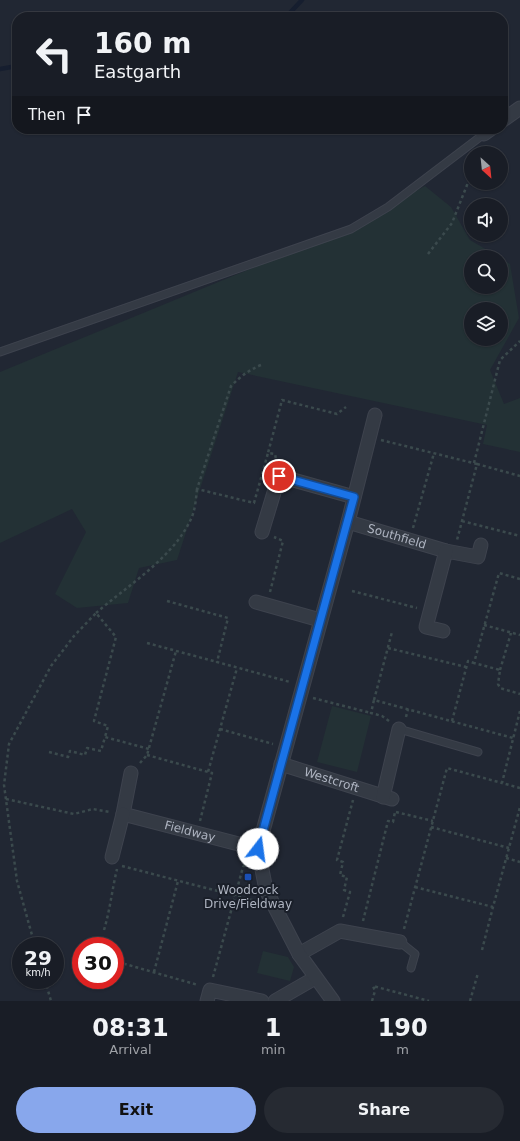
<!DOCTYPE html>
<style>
:root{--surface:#191d26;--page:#262a32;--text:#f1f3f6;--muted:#9fa2a7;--line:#373b43;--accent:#88a7ec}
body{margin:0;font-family:"DejaVu Sans",sans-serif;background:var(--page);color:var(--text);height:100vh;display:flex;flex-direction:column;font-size:15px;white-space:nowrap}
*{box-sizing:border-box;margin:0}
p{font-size:13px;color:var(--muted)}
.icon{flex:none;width:22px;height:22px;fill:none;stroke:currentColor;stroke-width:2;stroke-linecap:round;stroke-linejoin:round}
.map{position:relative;height:1001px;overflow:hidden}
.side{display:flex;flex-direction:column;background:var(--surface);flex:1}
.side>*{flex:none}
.guide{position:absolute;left:12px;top:12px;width:496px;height:122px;border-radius:16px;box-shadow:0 1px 3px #0004,0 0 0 1px var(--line);background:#191d26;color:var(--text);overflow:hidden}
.needle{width:26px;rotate:153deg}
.tools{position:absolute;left:464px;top:146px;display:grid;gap:8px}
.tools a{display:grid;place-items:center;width:44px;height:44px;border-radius:50%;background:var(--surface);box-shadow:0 1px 3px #0004,0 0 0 1px var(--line);font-size:20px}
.speed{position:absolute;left:12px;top:937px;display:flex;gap:8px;font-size:20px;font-weight:700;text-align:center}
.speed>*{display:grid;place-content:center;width:52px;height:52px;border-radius:50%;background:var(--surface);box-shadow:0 1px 3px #0004,0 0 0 1px var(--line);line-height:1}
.speed small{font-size:10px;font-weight:400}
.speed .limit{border:6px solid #d22;background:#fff;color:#111}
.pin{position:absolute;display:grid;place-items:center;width:34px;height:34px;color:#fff;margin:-17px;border:2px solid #fff;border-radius:50%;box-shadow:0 1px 4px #0007}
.me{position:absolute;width:44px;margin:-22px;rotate:15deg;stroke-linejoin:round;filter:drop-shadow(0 0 3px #0008)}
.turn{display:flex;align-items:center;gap:14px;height:84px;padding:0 16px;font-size:18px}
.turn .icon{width:52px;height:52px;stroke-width:2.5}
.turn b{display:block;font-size:28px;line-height:34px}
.then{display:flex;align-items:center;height:38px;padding:0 16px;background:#0003;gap:8px;font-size:15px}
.eta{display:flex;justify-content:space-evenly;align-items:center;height:68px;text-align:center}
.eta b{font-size:24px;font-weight:800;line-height:28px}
.action{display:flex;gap:8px;margin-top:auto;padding:8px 16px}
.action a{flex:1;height:46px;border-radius:24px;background:var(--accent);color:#111;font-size:16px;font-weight:800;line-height:46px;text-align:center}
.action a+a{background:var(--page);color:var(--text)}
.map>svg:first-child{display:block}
.green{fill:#233135;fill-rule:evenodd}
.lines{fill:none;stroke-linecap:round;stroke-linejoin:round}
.stream{stroke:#161e2f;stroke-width:4.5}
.lane-casing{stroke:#3e434e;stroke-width:9}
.street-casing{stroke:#3e434e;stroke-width:15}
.path{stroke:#3b4a4d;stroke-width:2.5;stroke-dasharray:3 3;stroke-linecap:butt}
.lane{stroke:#343a44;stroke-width:7}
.street{stroke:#343a44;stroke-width:13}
.route-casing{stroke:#114b97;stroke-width:10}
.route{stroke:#1a73e8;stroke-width:7}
.transit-dot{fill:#1a4fb4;stroke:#1a1f29;stroke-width:1.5}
.labels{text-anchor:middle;stroke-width:4;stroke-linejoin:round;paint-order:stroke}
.street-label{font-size:12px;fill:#aeb4c1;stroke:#1a1f29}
.poi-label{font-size:12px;fill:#aeb4c1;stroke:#1a1f29}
</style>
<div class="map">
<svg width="520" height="1001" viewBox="0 0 520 1001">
<rect width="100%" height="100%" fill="#212733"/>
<path class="green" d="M425,186L451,207L470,240L499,257H471V287H501V258L510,264L519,318L490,370L504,404L520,398V452L483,444L487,425L238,372L177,560L139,568L128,603L77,608L55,594L86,532L72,509L0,543V372L335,234ZM471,309H501V339H471Z
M332,706L371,716L357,772L317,762Z
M263,951L288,957L294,967L290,981L257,973Z"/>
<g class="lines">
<path class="stream" d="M286,17L302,0
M0,69L17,66"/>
<defs>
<path id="lane" d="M0,352L351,229L388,207L484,134
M399,729L478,752
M400,942L415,954L411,968"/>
<g id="street">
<path d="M503,120L520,108"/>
<path d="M484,134L491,129"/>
<path id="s1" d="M348,522L446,551L478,557L481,545"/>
<path d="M262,532L279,476L354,497"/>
<path d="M256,602L320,620"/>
<path d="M443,631L426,627L446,551"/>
<path id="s2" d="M281,764L392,799"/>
<path id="s3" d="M131,773L123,814L258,849"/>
<path d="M383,797L399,729"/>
<path d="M112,857L123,814"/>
<path d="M299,954L340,931L400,942"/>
<path d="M207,1001L210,990L262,1001"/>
<path d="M275,1001L315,978"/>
<path d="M333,1001L299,954L266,890L258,849L348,522L375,415"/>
</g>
</defs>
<use href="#lane" class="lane-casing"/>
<use href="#street" class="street-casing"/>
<path class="path" d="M428,254L452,223L471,175
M261,365C249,370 241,376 231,386L197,489L254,503L268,453
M381,440L477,464L457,540
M474,463L500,360L520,341
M277,464L275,454L268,453L282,400L337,414L346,407
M477,464L520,476
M462,521L520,536
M413,528L434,453
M520,579L499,573L474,663L500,670L498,684L500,688L520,694
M352,591L417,608
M270,592L283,541L274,537
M167,601L228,618L217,662L290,682
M96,613C127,586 173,558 191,519C195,511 196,499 197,489
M484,625L520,635
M147,643L217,662
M388,648L466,667
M500,670L511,633
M313,698L371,713
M374,700L392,632
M520,711L502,783L520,788
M406,717L408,709
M389,721L382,716L371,713L374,700L513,738
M452,721L468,661L474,663
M220,729L273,744
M49,752L68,757L70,751L85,755L87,748L101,751L105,737L149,749
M147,755L208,772
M140,763L147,755L176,651
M6,799L74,814L93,809L110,812
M396,812L433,821
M200,821L212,773L208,772L237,668
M431,827L509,848
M506,858L520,862
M122,866L256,901
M415,887L493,907L520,807
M343,917L350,892L344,890L347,877L340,875L343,862L337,860L353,800
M363,921L388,821L393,822L395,812
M404,929L447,768L502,783
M104,930C110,910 112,890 117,869
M35,946L17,881L4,785L9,744L51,666L74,636L96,613L116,637L94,721L108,726L105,737
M482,950L493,907
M118,962L198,985
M154,972L178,881
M213,977L243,867L246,863
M45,980L51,1001
M372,1001L375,991L373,986L429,1001
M470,1001L478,973"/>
<use href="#lane" class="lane"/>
<use href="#street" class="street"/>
</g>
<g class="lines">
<defs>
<path id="route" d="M258,849L354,497L279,476"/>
</defs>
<use href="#route" class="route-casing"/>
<use href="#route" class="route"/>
</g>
<rect class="transit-dot" x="244" y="873" width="8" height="8" rx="2"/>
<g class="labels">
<g class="street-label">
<text dy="4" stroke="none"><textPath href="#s1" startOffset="51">Southfield</textPath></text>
<text dy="4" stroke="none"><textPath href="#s2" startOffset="53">Westcroft</textPath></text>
<text dy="4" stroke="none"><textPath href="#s3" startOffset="111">Fieldway</textPath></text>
</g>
<g class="poi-label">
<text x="248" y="894">Woodcock<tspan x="248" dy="14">Drive/Fieldway</tspan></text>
</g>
</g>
</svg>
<div class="tools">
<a><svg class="needle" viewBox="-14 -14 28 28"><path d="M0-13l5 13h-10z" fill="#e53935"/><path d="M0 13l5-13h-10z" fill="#9fa2a7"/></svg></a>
<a><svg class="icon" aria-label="sound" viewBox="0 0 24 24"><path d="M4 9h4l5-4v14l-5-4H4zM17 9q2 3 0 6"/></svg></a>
<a><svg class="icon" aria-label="search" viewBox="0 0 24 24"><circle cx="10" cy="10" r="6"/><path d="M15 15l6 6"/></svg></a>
<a><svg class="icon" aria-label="layers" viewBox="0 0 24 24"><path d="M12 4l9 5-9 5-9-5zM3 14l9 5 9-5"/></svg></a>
</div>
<div class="speed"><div>29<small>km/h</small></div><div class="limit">30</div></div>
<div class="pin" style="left:279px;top:476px;background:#d93025"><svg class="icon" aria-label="arrive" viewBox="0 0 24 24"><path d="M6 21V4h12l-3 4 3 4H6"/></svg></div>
<svg class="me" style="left:258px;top:849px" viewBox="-20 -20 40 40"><circle r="19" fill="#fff"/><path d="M0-13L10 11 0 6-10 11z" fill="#1a73e8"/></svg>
<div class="guide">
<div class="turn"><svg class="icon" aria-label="left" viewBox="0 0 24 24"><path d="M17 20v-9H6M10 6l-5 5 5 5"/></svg><div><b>160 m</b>Eastgarth</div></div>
<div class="then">Then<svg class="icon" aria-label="arrive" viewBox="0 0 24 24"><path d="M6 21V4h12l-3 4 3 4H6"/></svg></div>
</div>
</div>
<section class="side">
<div class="eta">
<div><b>08:31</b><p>Arrival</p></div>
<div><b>1</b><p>min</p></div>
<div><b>190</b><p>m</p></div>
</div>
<div class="action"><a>Exit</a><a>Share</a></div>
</section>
